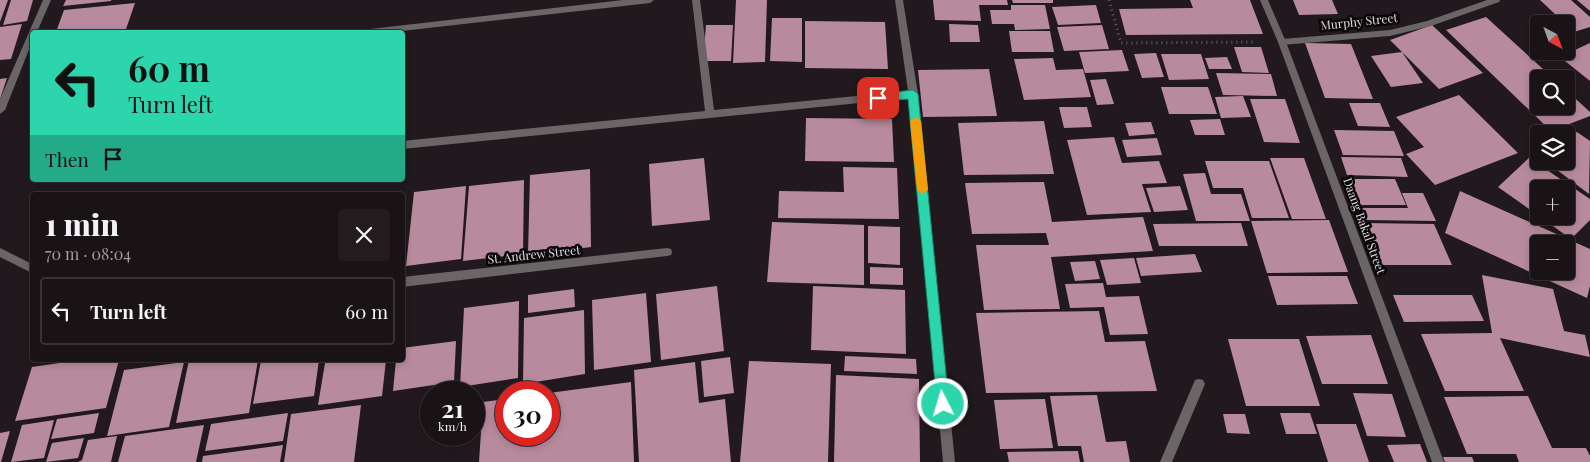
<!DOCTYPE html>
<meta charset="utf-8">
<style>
:root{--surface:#191316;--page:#221c1f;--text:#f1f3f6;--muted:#9f9ea1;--line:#373235}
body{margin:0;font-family:"Playfair Display",serif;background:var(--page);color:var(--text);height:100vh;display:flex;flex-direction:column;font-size:19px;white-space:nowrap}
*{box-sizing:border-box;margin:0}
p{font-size:16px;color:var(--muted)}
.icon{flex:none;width:28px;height:28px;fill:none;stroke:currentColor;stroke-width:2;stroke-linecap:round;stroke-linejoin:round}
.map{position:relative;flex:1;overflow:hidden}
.panel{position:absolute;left:30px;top:192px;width:375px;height:170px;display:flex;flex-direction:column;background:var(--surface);border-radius:5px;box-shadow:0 2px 8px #0003,0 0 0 1px var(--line)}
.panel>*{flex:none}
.banner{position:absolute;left:30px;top:30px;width:375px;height:152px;border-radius:5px;box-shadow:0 2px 8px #0003,0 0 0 1px var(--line);background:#2cd5ab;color:#111;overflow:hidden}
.needle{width:32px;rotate:139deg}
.fabs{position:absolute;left:1530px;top:15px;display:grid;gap:10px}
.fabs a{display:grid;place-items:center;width:45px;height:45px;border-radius:5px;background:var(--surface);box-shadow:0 2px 8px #0003,0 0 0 1px var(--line);font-size:25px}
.speed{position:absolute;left:420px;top:381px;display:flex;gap:10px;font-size:25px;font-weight:700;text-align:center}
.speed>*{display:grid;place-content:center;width:65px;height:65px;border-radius:50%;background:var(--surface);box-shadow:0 2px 8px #0003,0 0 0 1px var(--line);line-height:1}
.speed small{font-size:12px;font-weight:400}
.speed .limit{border:8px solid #d22;background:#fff;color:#111}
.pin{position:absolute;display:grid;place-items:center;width:42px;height:42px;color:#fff;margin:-21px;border-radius:10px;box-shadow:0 2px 8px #0006}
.me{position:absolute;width:55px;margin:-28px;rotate:355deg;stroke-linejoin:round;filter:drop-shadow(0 0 4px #0008)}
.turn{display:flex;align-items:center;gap:18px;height:105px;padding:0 15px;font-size:22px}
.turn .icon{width:65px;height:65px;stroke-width:2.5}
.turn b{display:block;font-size:35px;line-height:42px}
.then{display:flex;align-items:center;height:48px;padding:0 15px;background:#0003;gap:10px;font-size:19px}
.round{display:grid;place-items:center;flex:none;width:52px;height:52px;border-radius:5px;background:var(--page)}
.head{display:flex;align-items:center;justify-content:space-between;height:85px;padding:0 15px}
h1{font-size:30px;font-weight:800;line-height:38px}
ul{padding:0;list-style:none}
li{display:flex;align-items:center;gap:15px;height:68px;margin:0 10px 8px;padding:0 5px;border:2px solid var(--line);border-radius:5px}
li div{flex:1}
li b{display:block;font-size:19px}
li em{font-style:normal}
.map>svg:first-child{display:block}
.building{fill:#b88a9e;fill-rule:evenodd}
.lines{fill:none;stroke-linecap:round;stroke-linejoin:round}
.path{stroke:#655d61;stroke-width:3;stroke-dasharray:1 4;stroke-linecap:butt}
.minor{fill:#6a6567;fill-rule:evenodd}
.tertiary{fill:#6a6567;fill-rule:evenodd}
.route{fill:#2cd5ab;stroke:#1d8a6f}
.slow{fill:#f59e0b}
.labels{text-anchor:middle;stroke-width:5;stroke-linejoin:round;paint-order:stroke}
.street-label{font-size:12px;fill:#e1dbdd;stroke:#080607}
</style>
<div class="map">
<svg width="1590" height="462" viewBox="0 0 1590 462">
<rect width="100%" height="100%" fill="#21191d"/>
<path class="building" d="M0,0H8L0,22Z
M11,0H33L27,21L3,25Z
M66,0H111V1L63,6Z
M736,0H767L765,62L733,63Z
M933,0H1007L1008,5H979L981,21L935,20Z
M1012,0H1053V3H1013Z
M1190,0H1250L1263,34L1126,35L1119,9L1193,8Z
M1293,0H1332L1338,14L1299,15Z
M1540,0H1571L1590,17V27L1574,32Z
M1577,0H1590V11Z
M135,3L125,32H56L64,10Z
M1011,5H1045L1050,29L1015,30L1014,24H992L990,10H1011Z
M1096,5L1101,23L1058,25L1052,7Z
M1486,17L1554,79H1539V106H1566V90L1590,112V116L1551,131L1446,30Z
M772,18H802V62L770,61Z
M805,21L885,22L888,69L805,68Z
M22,24L11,59L0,60V27Z
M949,24L978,25L980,42H950Z
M706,25H733L731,61H703Z
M1102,25L1109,49L1064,51L1057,27Z
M1432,25L1483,73L1439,89L1390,40Z
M1009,31H1050L1054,52H1012Z
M1305,43L1351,44L1373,99L1325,98Z
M1590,43V81L1560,57Z
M1234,47H1261L1269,73L1242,72Z
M1122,50L1129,71L1085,73L1079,52Z
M1402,52L1423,83L1391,87L1371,56Z
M1156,53L1164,77L1142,78L1134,54Z
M1161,54H1201L1209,79L1169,80Z
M1227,57L1232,69H1209L1205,58Z
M1053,58L1056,70L1083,69L1091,97L1024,100L1014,59Z
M989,69L997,116L923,117L918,70Z
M1216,73L1271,74L1277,96L1223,95Z
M7,78L0,99V79Z
M1106,79L1114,104L1097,105L1090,80Z
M1161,87H1208L1217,114H1169Z
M1459,95L1518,153L1435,185L1406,154L1424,147L1396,117Z
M1243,96L1251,117L1221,118L1215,97Z
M1250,99H1285L1300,143L1264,142Z
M1349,103H1380L1390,127L1358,126Z
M1059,107H1087L1092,127L1064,128Z
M806,118L892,119L894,162L805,161Z
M1220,119L1225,135H1195L1190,120Z
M1044,121L1054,174L964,175L958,123Z
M1151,122L1155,134L1129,136L1125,123Z
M1334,130L1394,131L1404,156L1343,155Z
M1577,132L1590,141L1589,194L1545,161H1566V139Z
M1114,137L1122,163L1159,161L1167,183L1142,184L1151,212L1087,215L1067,140Z
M1157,138L1162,155L1127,157L1122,140Z
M1532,155L1550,168L1547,170L1590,199V220L1571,239L1539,216H1566V189H1539V216L1498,187Z
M1341,157L1401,158L1408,177L1347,175Z
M704,158L710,220L652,226L649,164Z
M1270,158H1304L1326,219H1292Z
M1205,161H1269L1289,218H1252L1243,188H1213Z
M843,167L897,168L899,219L778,218L779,191L844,192Z
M590,169L591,247L528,255L530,175Z
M1205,173L1211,194H1241L1250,221H1196L1183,174Z
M1347,179H1395L1406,205H1357Z
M524,180L523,254L463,261L469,186Z
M1044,182L1052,222L1143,217L1153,251L1051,257L1060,309L984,310L976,245H1049L1046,233L972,234L965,183Z
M466,186L461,259L406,266L414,192Z
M1180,186L1188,210L1154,212L1146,188Z
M1460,191L1590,249V286L1587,298L1445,233ZM1539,244H1566V271H1539Z
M1402,193H1423L1436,221L1364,220L1359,208H1408Z
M1329,220L1348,272L1267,273L1251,221Z
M772,222L864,225V285L767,282Z
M1241,223L1248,246H1159L1153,224Z
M1362,223L1434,224L1452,265H1378Z
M868,226L900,227V265L868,263Z
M1195,254L1202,272L1141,276L1136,258Z
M1134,258L1141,283L1107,285L1100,260Z
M1095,261L1100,279L1075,281L1070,262Z
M870,267L903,268V285L870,284Z
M1482,275L1553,289L1564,331L1585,335L1590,357L1500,338L1524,391H1445L1421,334L1492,333Z
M1268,276H1347L1358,304L1277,305Z
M1103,283L1106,297L1139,296L1148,334L1110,335L1104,307L1070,308L1065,284Z
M717,286L724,351L661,360L656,294Z
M813,286L905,290L906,354L811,350Z
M574,289L575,307L528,313V295Z
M646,293L651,362L594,370L592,300Z
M1393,295H1472L1484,321L1404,322Z
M519,301L518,378L460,387L464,308Z
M584,310L585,374L523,384L524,318Z
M1099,311L1105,342L1145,341L1157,391L986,393L976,313Z
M1371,335L1388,384H1322L1306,336Z
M1228,339H1299L1320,406H1246Z
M456,341L454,382L393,391L396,360H402V348Z
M845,356L916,359L917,374L844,371Z
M730,357L734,393L704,397L701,361Z
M80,360H119L106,408L15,421L32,367Z
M189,360H258L249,413L176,423Z
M261,360H319L314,396L253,404Z
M345,360H386L382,396L318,405L325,363Z
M749,361L831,364L828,462H740Z
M184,362L169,427L107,436L124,370Z
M695,362L699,403L725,399L731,462H639L634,370Z
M836,375L919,379L920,462H834Z
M631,382L634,462H479L483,402L506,399V435H549V393Z
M1353,393L1392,394L1406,437L1367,436Z
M1097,395L1106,442L1126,441L1130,462H1084L1081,446H1058L1050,396Z
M1528,396L1552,448H1586L1590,456V462H1519L1516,454H1467L1444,397Z
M1045,399L1053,448L1000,449L994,400Z
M361,405L354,462H284L291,414Z
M99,413L94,433L51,439L57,419Z
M288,413L283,441L205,451L211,424Z
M1280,413H1310L1317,434H1286Z
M1223,414H1245L1250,434L1227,433Z
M54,420L44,458L11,462L22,425Z
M1316,424H1356L1369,462H1328Z
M204,425L196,462H118L125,436Z
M10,431L1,462H0V433Z
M117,436L111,462H78L82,460L88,440Z
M84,438L78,458L46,462L52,443Z
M1420,444L1427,462H1394L1387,445Z
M283,445L280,462H202L203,456Z
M1078,451L1080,462H1009L1007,452Z
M1443,457H1472L1474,462H1445Z"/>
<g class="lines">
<path class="path" d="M1109,0L1121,43L1256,42"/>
<path class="minor" d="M43,0H51L37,32H32V42L5,110L0,114V99Z
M623,0H654L650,3L393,32H366L370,29Z
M692,0H700L714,110L908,91L895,0H903L918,94L955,462H943L909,98L402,149V141L705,111Z
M1487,0H1500L1499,2L1431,26L1390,36L1282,45L1278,42L1282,39L1390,30L1427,21Z
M0,248L32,264V273L0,257Z
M667,248L671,249L672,252L671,255L667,256L402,287V277Z
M1199,379L1203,380L1205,384L1172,462H1160L1195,380Z"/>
<path class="tertiary" d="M1260,0H1268L1286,42L1444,462H1432L1278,42Z"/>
</g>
<path class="route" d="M913,90L918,94L949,404L948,408L943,410L938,408L937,404L908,99L878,102L873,98L878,94Z"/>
<path class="slow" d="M916,117L921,121L928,190L922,194L917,190L910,121Z"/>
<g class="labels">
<g class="street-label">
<text transform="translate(1359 22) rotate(-6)" y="4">Murphy Street</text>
<text transform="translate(1364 226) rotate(70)" y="4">Daang Bakal Street</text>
<text transform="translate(534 255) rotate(-6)" y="4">St. Andrew Street</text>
</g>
</g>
</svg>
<div class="fabs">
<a><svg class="needle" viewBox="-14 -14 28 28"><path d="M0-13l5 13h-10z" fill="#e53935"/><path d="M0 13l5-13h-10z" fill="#9f9ea1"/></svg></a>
<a><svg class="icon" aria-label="search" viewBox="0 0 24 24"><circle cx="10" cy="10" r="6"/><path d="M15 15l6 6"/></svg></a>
<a><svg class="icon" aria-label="layers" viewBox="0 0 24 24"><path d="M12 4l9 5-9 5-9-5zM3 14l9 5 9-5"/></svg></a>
<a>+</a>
<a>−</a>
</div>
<div class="speed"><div>21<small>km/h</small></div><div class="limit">30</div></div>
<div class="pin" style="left:878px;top:98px;background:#d93025"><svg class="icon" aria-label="arrive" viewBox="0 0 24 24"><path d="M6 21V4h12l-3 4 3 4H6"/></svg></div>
<svg class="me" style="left:943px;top:404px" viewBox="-20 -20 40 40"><circle r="17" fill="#2cd5ab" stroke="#fff" stroke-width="3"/><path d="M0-11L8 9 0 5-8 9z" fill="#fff"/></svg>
<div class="banner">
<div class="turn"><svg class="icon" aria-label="left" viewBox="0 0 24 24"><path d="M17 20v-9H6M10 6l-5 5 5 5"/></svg><div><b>60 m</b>Turn left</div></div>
<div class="then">Then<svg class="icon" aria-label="arrive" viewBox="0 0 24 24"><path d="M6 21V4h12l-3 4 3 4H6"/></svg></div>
</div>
<section class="panel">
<div class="head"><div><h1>1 min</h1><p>70 m · 08:04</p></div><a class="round"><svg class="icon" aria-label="close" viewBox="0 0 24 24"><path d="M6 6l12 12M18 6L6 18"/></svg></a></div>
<ul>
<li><svg class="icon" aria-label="left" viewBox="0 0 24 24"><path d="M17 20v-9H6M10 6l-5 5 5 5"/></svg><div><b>Turn left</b></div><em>60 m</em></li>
</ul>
</section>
</div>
